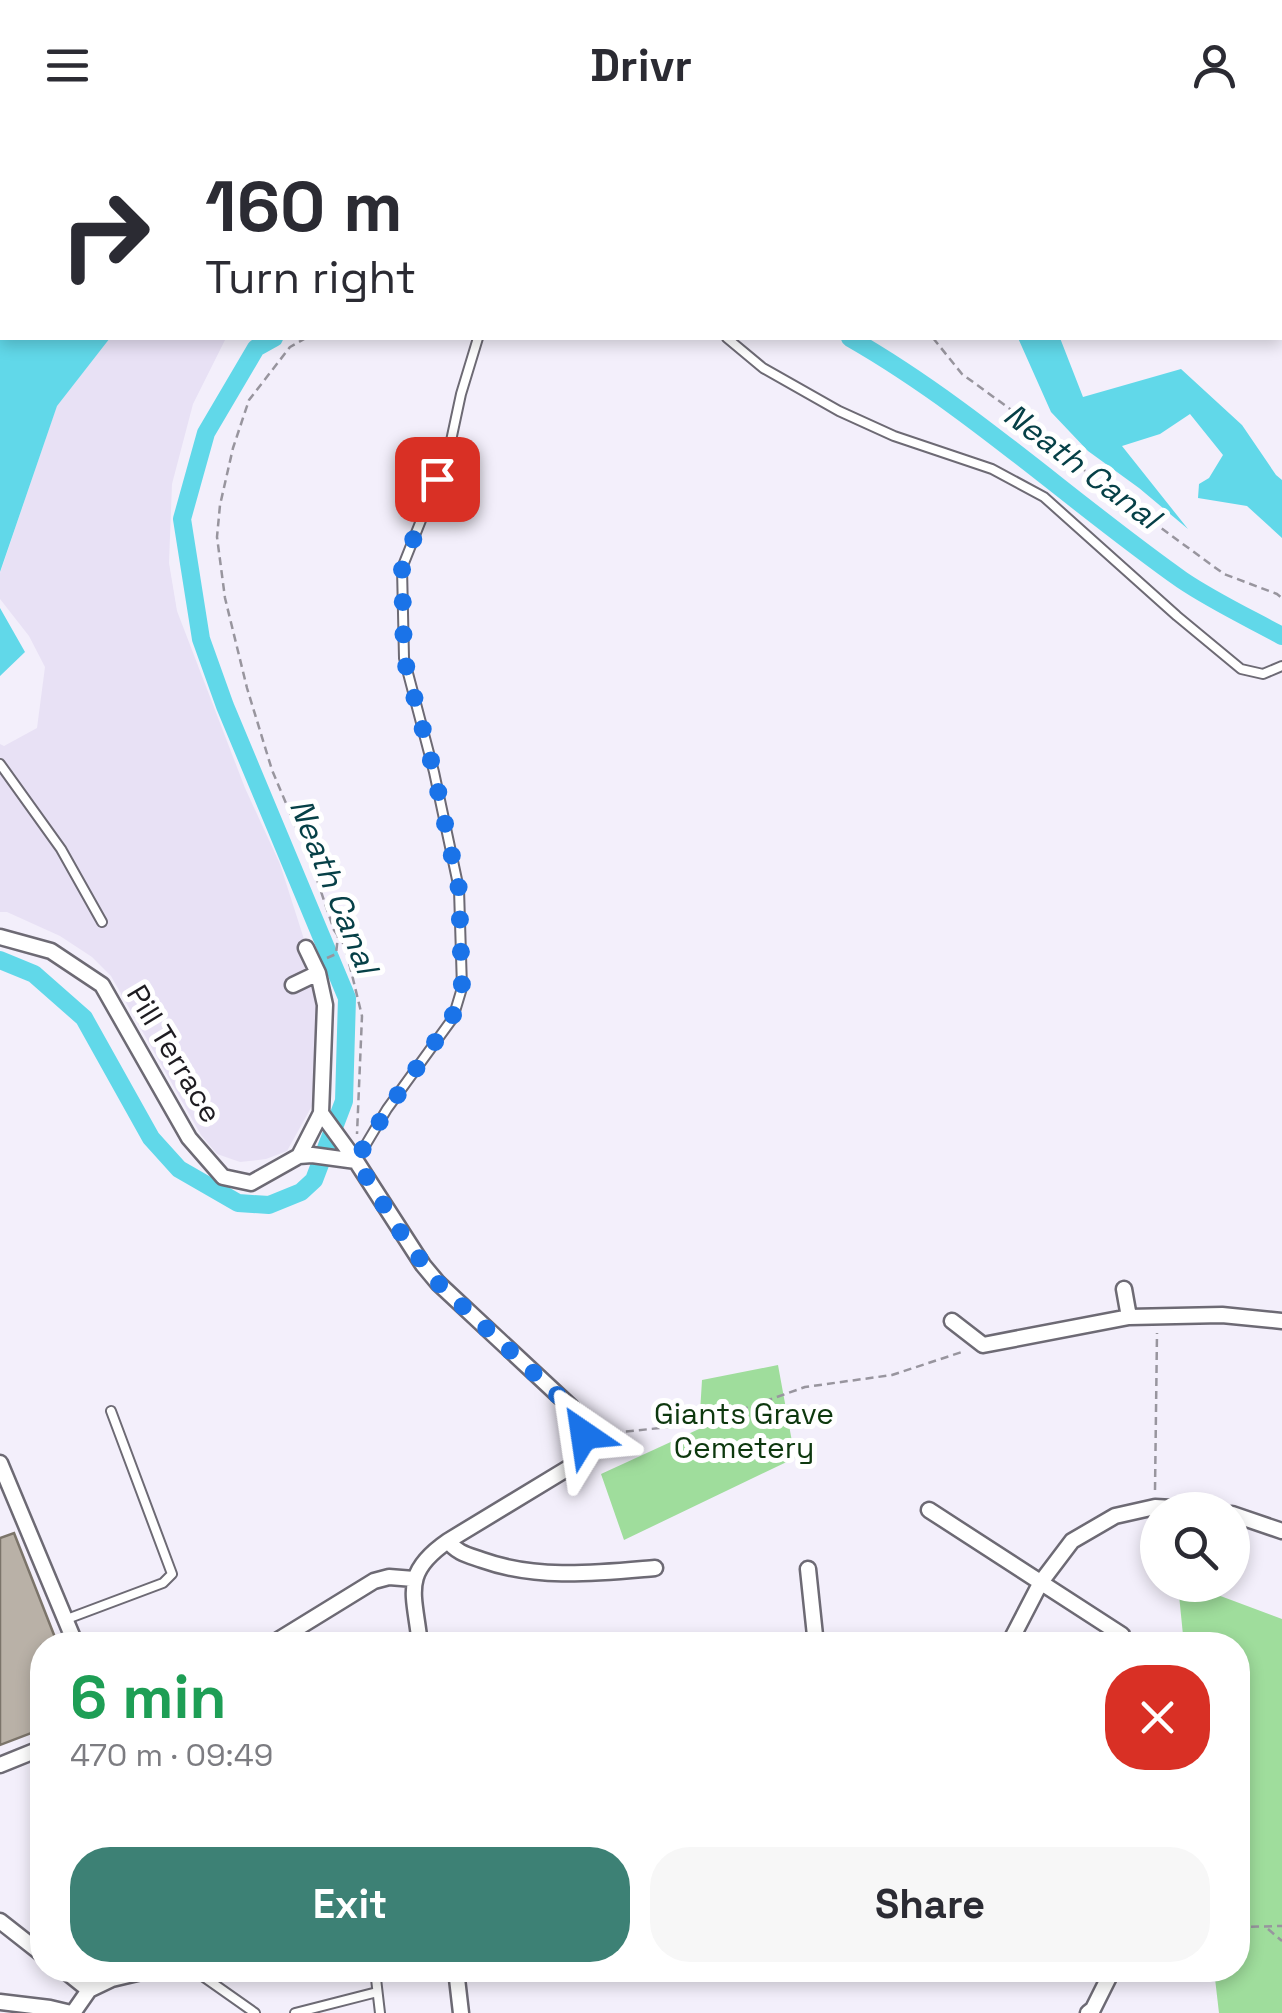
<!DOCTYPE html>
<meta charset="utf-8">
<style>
:root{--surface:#fff;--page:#f7f7f7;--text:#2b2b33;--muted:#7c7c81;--accent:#3d8175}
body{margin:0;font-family:"Space Grotesk",sans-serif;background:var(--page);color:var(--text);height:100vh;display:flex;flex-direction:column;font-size:38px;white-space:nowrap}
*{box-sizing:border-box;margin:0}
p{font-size:32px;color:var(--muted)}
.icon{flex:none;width:55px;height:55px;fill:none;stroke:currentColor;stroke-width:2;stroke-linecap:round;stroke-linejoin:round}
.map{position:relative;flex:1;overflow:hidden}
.sheet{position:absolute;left:30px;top:1502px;width:1220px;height:350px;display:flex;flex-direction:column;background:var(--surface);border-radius:40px;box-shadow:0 5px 15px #0003}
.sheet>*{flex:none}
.banner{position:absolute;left:0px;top:0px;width:1282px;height:210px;box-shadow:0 5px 15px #0003;background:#fff;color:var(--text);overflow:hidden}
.tools{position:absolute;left:1140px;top:1362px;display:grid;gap:20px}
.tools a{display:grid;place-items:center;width:110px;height:110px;border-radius:50%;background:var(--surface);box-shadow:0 5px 15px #0003;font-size:50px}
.pin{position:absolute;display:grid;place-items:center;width:85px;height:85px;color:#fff;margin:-42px;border-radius:20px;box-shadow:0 5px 15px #0006}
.me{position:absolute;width:110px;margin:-55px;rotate:328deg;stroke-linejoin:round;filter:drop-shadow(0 0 8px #0008)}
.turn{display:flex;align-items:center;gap:35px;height:210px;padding:0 40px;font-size:45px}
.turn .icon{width:130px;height:130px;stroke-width:2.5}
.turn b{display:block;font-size:70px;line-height:85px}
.round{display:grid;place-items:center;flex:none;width:105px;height:105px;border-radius:40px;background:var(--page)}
.headline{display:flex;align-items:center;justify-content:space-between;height:170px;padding:0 40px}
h1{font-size:60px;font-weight:800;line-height:75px;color:#1e9e55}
.primary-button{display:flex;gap:20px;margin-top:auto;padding:20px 40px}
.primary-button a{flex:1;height:115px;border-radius:40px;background:var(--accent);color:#fff;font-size:40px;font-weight:800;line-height:115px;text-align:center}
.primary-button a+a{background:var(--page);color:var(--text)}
header{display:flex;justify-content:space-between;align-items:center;height:130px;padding:0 40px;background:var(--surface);font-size:45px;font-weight:800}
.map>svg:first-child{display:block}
.built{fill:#e8e1f5}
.green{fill:#9fdd9c}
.water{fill:#61d8e9}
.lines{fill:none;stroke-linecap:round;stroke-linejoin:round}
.canal{stroke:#61d8e9;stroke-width:18}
.building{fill:#b9b1a7;stroke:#7b746a;stroke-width:2.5}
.service-casing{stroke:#6d6a74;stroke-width:12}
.minor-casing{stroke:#6d6a74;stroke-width:19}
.path{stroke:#98959e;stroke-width:2.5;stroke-dasharray:8 5;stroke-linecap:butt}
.service{stroke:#fff;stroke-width:8}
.minor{stroke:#fff;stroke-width:14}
.route{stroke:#1a73e8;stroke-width:18;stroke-dasharray:0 32.4}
.labels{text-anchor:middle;stroke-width:10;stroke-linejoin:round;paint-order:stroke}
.street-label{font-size:30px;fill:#1e1c21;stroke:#fff}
.park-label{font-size:30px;fill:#0d380e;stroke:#fff}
.water-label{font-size:32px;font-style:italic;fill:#064047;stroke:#fff}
</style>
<header><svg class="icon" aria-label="menu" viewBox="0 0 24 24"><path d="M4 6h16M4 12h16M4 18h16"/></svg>Drivr<svg class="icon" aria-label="person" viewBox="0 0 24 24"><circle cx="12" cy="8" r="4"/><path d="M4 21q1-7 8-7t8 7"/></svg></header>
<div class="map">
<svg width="1282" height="1883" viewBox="0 0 1282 1883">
<rect width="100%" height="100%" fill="#f3effb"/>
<path class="built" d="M275,0H798V2H273Z
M110,208H226L193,274L172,354L169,433L177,481L245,658L280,734L325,875L313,974L287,1021L266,1029L240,1032L217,1024L201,1005L111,846L92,827L60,806L7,782H0V614L4,616L37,598L45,537L29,506L0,469V443L57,275Z"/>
<path class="green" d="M778,1235L795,1328L624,1410L601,1344L699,1299L702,1250Z
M1178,1455H1191L1282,1489V1883H1219L1214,1840H1238V1515H1184Z"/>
<path class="water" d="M33,0H275L273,2H31Z
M2,34V208H110L57,276L0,442V37Z
M1018,208H1060L1083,267L1181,239L1242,295L1276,345L1282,350V408L1247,376L1198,368L1199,354L1209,348L1223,325L1190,284L1160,304L1122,316L1188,399L1139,358L1088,321L1051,282Z
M0,478L25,522L0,546Z"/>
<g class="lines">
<path class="canal" d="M850,208C969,276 1070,371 1182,450C1213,471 1249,488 1282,506
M0,830L34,844L84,888L151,1008L179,1039L238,1073L269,1075L301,1062L314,1050L344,971L347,868L225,576L201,509L182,389L206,303L256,218L274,208"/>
</g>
<path class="building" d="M14,1403L58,1515H42V1599L0,1615V1408Z"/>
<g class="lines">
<defs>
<path id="service" d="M727,208L763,238L839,281L894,306L992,339L1044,367L1177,486L1241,539L1263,544L1282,536
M0,634L61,719L102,792
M356,1031L387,979L453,888L462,858L459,759L434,642L404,528L402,438L449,320L461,264L478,208
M67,1489L163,1453L172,1444L111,1281
M194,1840L255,1883
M375,1840L380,1883
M295,1883L377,1862"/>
<path id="minor" d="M0,807L51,821L102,855L189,1008L223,1047L251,1053L299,1026L312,1025L356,1031
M293,855L318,843
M321,983L356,1031L423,1135L438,1153L571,1277C587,1297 586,1317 570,1337L448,1411C400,1444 415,1464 420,1515
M299,1026L321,983L325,875L318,843L306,818
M1124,1159L1129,1187L1222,1185L1282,1191
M952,1191L983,1215L1129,1187
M0,1333L76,1515
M929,1380L1122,1505
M1232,1384L1282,1401
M448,1411C457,1423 468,1425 482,1430C538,1450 597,1443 655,1438
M808,1439L816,1515
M270,1515L374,1451L389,1447L414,1449
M1011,1515L1013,1506L1041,1452L1072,1411L1115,1386L1155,1377L1210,1380
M0,1635L42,1618
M0,1791L42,1824
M64,1840L89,1860
M456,1840L461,1883
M0,1872L50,1878L71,1883
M73,1883L89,1860L112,1849L150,1840
M1088,1883L1093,1879L1109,1847V1840"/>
</defs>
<use href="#service" class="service-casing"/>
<use href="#minor" class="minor-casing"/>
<path class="path" d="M306,208L290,217L249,270L233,318L220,375L217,407L225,468L247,558L272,640L312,735L334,800L345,816L362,886L357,1004
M933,208L962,244L1032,295L1098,352L1224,444L1277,464L1282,468
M327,828L336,824L338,806
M600,1304L701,1294L805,1257L892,1245L965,1221
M1155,1360L1157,1203
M1238,1797L1282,1796
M1268,1799L1282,1811"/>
<use href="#service" class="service"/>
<use href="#minor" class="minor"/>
</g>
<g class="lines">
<path class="route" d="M437,349L402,438L404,528L434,642L459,759L462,858L452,888L387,980L356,1030L404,1108L438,1153L570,1277L580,1288L584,1305"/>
</g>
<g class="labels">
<g class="street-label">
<text transform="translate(174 924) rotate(59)" y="10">Pill Terrace</text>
</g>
<g class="park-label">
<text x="744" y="1294">Giants Grave<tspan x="744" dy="34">Cemetery</tspan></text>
</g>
<g class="water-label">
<text transform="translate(1082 336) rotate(37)" y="11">Neath Canal</text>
<text transform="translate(334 756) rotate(68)" y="11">Neath Canal</text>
</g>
</g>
</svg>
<div class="tools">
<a><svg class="icon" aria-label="search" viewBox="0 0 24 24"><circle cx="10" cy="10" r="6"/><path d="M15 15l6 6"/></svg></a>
</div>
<div class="pin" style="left:437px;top:349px;background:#d93025"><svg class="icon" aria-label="arrive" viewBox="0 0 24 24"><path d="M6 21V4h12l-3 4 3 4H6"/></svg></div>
<svg class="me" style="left:584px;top:1305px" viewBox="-20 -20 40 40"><path d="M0-17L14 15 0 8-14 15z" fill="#1a73e8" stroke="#fff" stroke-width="4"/></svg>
<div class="banner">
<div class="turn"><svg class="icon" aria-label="right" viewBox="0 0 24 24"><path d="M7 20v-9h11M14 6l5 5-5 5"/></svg><div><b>160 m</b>Turn right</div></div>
</div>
<section class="sheet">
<div class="headline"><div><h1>6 min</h1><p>470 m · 09:49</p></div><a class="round" style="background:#d93025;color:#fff"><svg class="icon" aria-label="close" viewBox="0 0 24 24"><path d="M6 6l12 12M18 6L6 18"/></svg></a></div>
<div class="primary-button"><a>Exit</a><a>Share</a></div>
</section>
</div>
